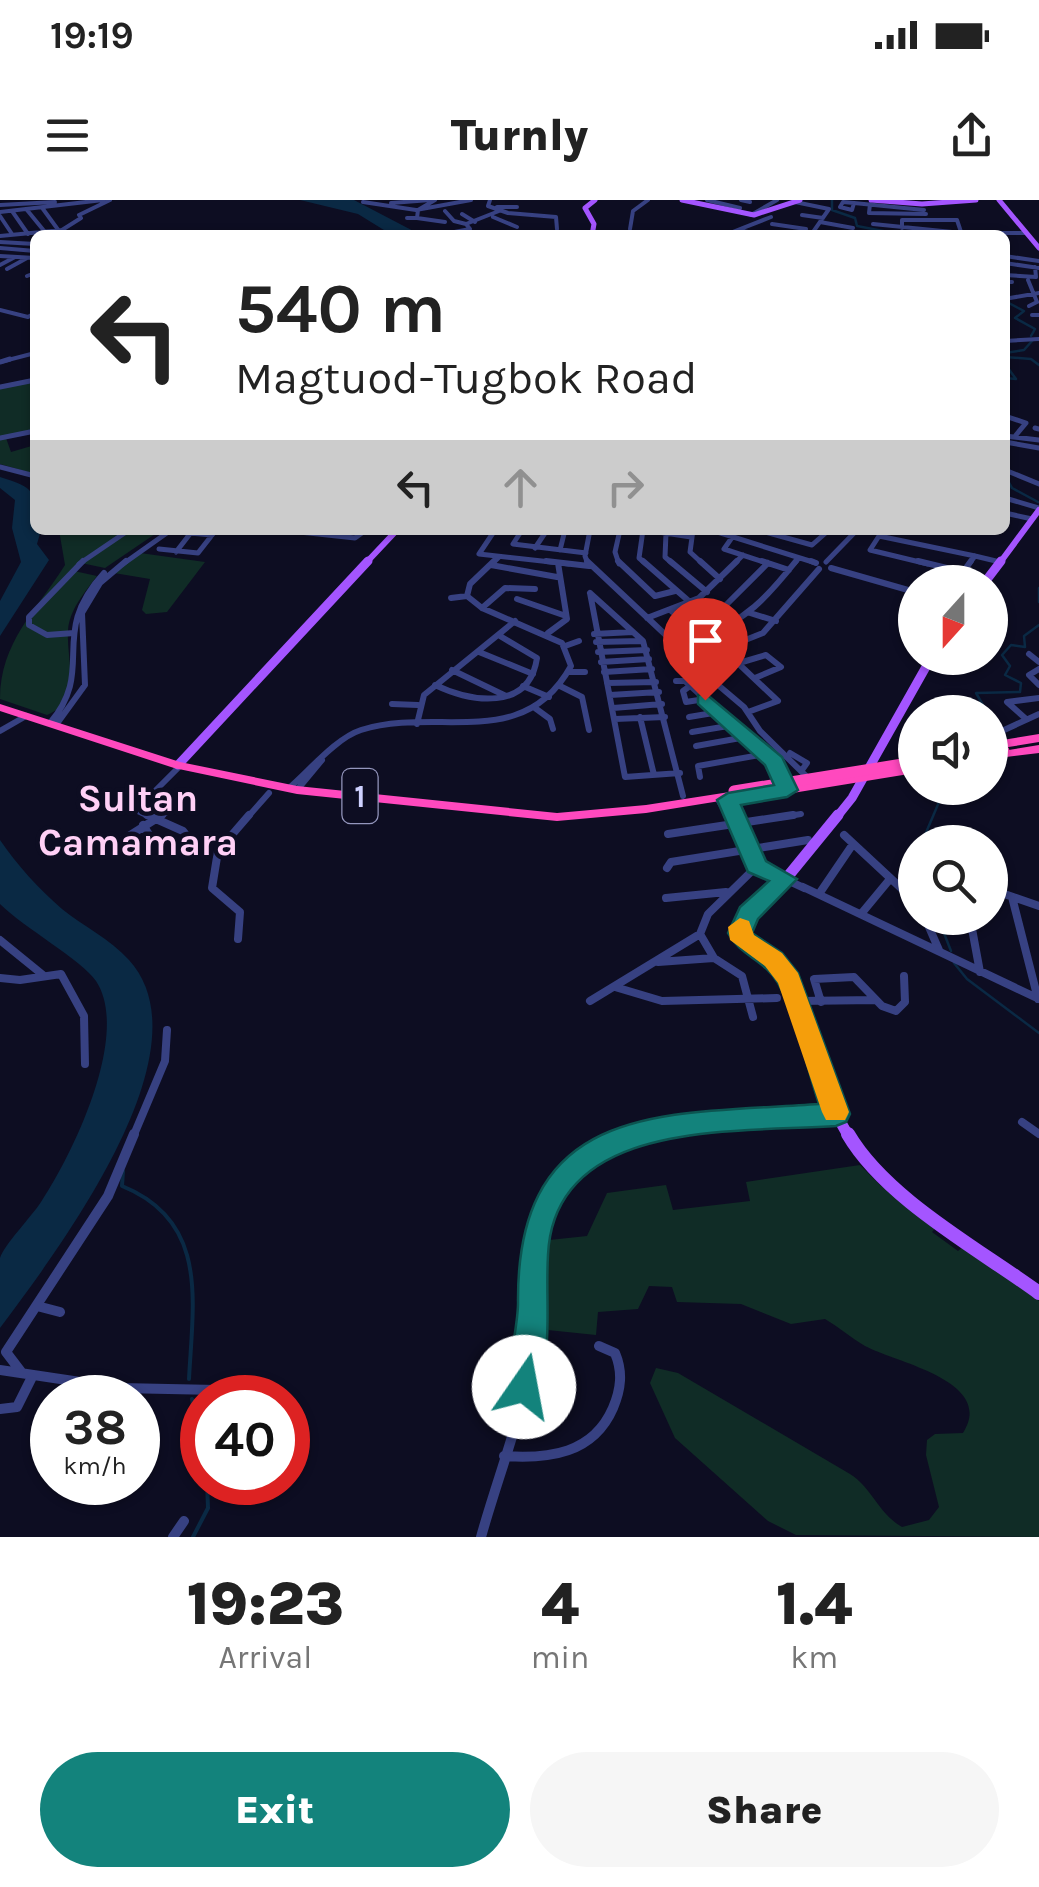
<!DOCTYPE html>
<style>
:root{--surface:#fff;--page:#f6f6f6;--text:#222;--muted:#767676;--accent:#13837c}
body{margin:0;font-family:Karla,sans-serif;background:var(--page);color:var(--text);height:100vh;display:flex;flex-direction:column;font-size:38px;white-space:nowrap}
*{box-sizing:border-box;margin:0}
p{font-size:32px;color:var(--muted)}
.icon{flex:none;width:55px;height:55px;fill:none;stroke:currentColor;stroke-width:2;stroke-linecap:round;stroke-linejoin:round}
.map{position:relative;height:1337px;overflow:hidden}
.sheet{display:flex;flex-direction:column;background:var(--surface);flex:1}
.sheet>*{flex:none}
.guide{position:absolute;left:30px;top:30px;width:980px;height:305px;border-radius:15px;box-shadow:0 2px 8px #0004;background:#fff;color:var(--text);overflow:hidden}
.needle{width:65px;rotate:201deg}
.controls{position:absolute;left:898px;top:365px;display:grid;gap:20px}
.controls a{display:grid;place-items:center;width:110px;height:110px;border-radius:50%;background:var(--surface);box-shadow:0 2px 8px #0004;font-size:50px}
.speed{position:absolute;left:30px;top:1175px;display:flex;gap:20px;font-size:50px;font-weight:700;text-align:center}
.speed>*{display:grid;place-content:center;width:130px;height:130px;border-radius:50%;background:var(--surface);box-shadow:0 2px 8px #0004;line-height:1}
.speed small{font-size:25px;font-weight:400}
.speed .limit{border:15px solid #d22;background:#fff;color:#111}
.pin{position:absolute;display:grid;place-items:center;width:85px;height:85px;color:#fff;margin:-102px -42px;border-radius:50% 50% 50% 0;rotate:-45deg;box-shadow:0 0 10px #0007}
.pin .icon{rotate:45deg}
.me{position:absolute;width:110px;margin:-55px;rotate:12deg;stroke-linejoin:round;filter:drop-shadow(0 0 8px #0008)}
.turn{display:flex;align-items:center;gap:35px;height:210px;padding:0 40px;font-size:45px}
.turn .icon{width:130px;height:130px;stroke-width:2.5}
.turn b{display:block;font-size:70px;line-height:85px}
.lanes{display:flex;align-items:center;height:95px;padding:0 40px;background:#0003;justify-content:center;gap:50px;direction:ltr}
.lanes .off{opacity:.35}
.eta{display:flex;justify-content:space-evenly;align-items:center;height:170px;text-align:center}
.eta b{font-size:60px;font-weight:800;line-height:70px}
.button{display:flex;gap:20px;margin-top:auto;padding:20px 40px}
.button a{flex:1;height:115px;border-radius:60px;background:var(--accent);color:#fff;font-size:40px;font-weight:800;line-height:115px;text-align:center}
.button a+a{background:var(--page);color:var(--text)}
.status{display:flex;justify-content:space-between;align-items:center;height:70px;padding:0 50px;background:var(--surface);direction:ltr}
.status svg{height:28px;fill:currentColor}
header{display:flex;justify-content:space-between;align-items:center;height:130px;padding:0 40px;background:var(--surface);font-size:45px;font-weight:800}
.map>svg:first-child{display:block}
.green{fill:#102c26}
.water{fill:#0a2944}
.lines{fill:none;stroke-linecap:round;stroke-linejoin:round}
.stream-far1{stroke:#0a2944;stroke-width:2.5}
.stream{stroke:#0a2944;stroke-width:4}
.minor-far4{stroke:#374182;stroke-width:4}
.minor-far3{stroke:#374182;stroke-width:5}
.minor-far2{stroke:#374182;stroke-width:6}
.minor-far1{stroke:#374182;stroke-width:8}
.minor{stroke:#374182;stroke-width:10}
.major-far4{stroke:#a455ff;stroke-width:5}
.major-far3{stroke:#a455ff;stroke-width:6}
.major-far2{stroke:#a455ff;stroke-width:9}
.major-far1{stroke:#a455ff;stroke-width:11}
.major{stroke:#a455ff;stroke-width:14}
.highway{fill:#ff49be;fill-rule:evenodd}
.highway-bridge{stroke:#ff49be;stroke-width:11}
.route{fill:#13837c;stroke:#0c5551;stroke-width:2.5}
.slow{fill:#f59e0b}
.labels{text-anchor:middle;stroke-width:9;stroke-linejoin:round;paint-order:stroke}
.shield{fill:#0d0d22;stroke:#9496bd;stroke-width:2.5}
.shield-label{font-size:32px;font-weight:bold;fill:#ced1ff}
.neighbourhood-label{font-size:38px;font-weight:bold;fill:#ffd0f6;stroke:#0d0d22}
</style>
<div class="status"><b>19:19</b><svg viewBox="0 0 49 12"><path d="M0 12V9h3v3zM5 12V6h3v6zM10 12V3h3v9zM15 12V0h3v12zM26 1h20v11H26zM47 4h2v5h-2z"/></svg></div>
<header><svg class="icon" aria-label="menu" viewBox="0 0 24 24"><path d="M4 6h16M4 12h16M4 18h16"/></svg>Turnly<svg class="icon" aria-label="share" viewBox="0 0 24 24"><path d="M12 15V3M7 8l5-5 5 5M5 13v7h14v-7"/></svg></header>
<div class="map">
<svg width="1039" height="1337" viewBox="0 0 1039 1337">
<rect width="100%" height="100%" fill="#0d0d22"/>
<path class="green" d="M35,181V232L6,238L11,252L35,245V274L0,264V189Z
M59,330H161L105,368L81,363L74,371L97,376C85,392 69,410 68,431C66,459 83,501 47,515L0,499C0,442 37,410 65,365Z
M140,353L205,362L167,412L146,414L142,410L150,379L114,373Z
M860,965L880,985L938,1025L932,1032L958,1051L965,1045L1039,1101V1337L796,1335L768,1321L675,1238L650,1183L656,1168L678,1173L850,1274C873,1289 878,1313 902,1327L929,1320L939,1307L926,1255L927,1240L935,1234L963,1233C996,1181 897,1163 865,1146C851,1138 839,1127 825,1119L791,1124L741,1104L677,1102L672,1087L649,1086L638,1109L598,1112L596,1135L538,1129L533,1070L540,1041L587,1036L607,993L666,985L673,1010L750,1001L746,982Z"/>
<path class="water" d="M300,0H354L421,35H392L358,14Z
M0,277C38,289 35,291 35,330H41L37,344L49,360L0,436V401L21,362L12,328L15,300L0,288Z
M0,640C17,665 39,689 62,709C83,726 110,739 129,760C211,850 56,1053 0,1128C0,1107 0,1078 0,1058C4,1045 32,1016 41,1002C73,954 131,834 96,781C82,760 24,728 0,704Z"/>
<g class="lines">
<path class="stream-far1" d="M832,0V10L855,18L857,26L904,35
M1005,101L1024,111L1015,118L1035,129L1031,136
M1005,153L1024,150L1032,141
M1005,157L1031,159L1039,165
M1005,164L1016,179L1005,178
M1005,276L1012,288L1038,302
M1039,388V402
M987,512L976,493L1020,492L1021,483L1005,475L1010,466L1002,455L1011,445L1025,447L1024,436L1039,425
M922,642L945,588
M938,718L951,751
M954,763L967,779L1039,833"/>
<path class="stream" d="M123,971L122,986C209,1021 193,1101 189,1179
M192,1199L202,1258
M193,1337L208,1308L207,1282"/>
<path class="minor-far4" d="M490,0L488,6L508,13L556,17L557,29
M707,0L740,8
M741,0L750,2
M363,2L416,10L471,0
M795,2L829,9L811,35
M843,2L854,3L852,10L840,7Z
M391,3L430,0
M854,3L924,10
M870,4L869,13L926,14
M0,5L55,2
M497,7H517
M43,9L59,31
M27,10L45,32
M12,11L28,34
M445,11L454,21L466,24
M0,12L103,0
M462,14L475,22
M79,15L110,0
M751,15L777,0
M802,15L823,18
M0,16L12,34
M493,17L517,27
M407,18H417L418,10L435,0
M417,18L445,22
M820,22L853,28
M772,24L806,29L803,35
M873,24L982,35
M902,28V20H957L962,35
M470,29L466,24L499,11
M630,29L633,11L648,0
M740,31L765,34
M766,33L781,35
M987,33H1026
M444,34L470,29
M725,35L771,17
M0,36L62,30L81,18L79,15
M0,42L35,44
M0,48L35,51
M0,56L35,58
M1005,56L1039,61
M1005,63L1039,68
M0,65L15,57
M7,69L27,58
M1005,75L1036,77L1035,67
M27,76L35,73
M1028,80L1037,102L1029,106
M1005,82H1012
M1010,98L1039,93
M0,110L28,117L35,113
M1032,115H1039
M1005,141L1039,139
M0,162L35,153"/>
<path class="minor-far3" d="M0,162L10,159
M0,187L35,180
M1005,216L1026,223L1016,235
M1035,228L1039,229
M1005,236L1039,240
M0,238L35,231
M1005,242L1039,248
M0,267L35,276
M1005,270L1039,284
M1005,298L1039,308
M1005,313L1032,319
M281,330L355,338L366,330
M495,330L479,354L569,364
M522,330L513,344L586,353
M643,330L639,358L646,364
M645,330L691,337
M693,330L690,352L703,364
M711,330L816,363
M758,330L812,345L829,330
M167,331L212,335
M666,333L665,357L673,364
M733,336L724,349L770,364
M535,348L547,330
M159,349L198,353L216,330
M560,350L565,330
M176,352L193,330
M975,356L1000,362
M826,362L857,330
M79,364L129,330
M123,364L171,330
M492,364L499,357
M588,364L585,356L590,330
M619,364L615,352L620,330
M734,364L743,355
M794,364L799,358
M928,364L870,350L879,336L975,356
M969,364L975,356"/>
<path class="minor-far2" d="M546,361L589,366
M587,361L687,455
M618,361L655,396L675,391
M643,361L691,403
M670,361L707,392
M700,361L720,379
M762,361L789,370
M811,361L816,363
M918,361L963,372L971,361
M491,365L557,377
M831,368L915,392
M590,393L625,577L680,573
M590,393L643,441L683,596
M451,398L467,396
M517,399L566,416
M482,408L505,388L535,389
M670,410L701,435C744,424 769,395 796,361
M750,413L776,421
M647,418L699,398L737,361
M685,423L724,407L768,363
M74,433L47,435L29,425V417L83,361
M548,433L567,419L558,363
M594,434L633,432
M596,442L641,441
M565,446L579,441
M723,449L778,501L748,512
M479,452L533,474
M598,452L647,450
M1029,454L1039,462
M700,458L763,433L819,369
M601,462L649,459
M739,463L766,455L781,467L755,478
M694,464L699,457H685L744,507L760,531L806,576
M1039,469L1029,475L1039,485
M452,470L506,496
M570,472H585
M604,472L652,469
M676,481H685L774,562L780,577
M607,483L656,482
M435,485C471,502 529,512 537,458L500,436
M523,486L549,497
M560,486L582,497L589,530
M690,486L683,491L686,502L705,499
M610,495L659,492
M392,504L418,505
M535,508L550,519L553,529
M613,508L662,504
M640,517L654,575
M689,517L719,512
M615,519L665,517
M1026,519L1007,502L1039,498
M50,523C97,468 47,435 104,373
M417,524L424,495L515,421
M56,525L85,485L82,413L100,383L126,361
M0,531L26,516
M692,532L734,525
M1003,544L1002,531L1039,514
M696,546L746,537
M790,553L807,563L802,570
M700,577L698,566L765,554
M289,588C309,571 336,538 361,530C438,506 523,553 571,466L562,443L482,408L467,396L470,384L494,361
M297,590L322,560
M727,600L736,618
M719,601L729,618
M153,618L129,607L154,592L181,565
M158,618L167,612
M247,618L269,593
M776,618L801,614"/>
<path class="minor-far1" d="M147,615L183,631L190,640
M727,615L757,666L804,688
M735,615L739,623
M143,625L160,652
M668,634L793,615
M844,635L915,701
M113,646L162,615
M667,668L671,662L808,640
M803,687L1039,799
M990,689L1039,706
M819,694L853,644
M1012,697L1038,799
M666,698L726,692
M861,714L890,679
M925,718L939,750
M970,718L980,772
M238,739L240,712L212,688L218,651L249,615
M0,740L43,775
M658,762L714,758
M0,778L20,780L61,774L84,816L85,864
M615,787L662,801L777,798
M590,801L700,734
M798,801L876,800
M821,802L814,779L854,777L882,806L896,811L905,802L904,776
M753,817L742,776L714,758L700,734L708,714L757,666
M1022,922L1039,934
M133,937L165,861L167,830
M629,937L694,921L836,914"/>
<path class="minor" d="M37,1106L60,1112
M0,1170L120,1188L217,1190L229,1198
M22,1173L6,1152L108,996L134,934
M0,1209L17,1207L33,1175
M504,1256C549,1259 593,1254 613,1208C621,1189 623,1172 615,1153L599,1146
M173,1337L184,1321
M481,1337C497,1280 519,1224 530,1166C536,1131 528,1099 531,1065C536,1003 579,955 636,934"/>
<path class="major-far4" d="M682,0L754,15L800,0
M871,0L922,4L976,0
M999,0L1039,48
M592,35L594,24L585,8L595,0"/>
<path class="major-far3" d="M365,364L397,330
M999,364L1039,310"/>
<path class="major-far2" d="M985,382L1001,361
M178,565L368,361
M836,618L852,598L931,458"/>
<path class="major-far1" d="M838,615L789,675L749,714L740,733L786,774L836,914L849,937"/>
<path class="major" d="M848,934C886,999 979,1049 1039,1093"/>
<path class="highway" d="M0,504L180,562L297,586L557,613L646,605L736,591L741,593L915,565V573L731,603L726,600L646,613L557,621L297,594L174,568L0,511Z
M1039,534V542L990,550V542Z
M1039,545V553L990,559V553Z"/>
<path class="highway-bridge" d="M990,553L1004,551
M734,591L915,562"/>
</g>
<path class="route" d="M705,493L782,557L798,590L787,597L741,605L766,661L797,679L758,719L752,733L782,753L798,773L850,914L846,922L836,926C740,933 554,917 548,1055C545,1104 554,1151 535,1198L524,1203L512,1198C503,1177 519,1128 518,1101C517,899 667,915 819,904C806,865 797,818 778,783C765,760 740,756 728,733L740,707L769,681L748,672L717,600L728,593L774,585L765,565L698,504V495Z"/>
<path class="slow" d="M740,718L749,721L754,735L782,753L798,773L849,912L845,920H826L822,912L778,783L765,766L730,740L728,727Z"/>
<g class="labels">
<rect class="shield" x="342.5" y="569" width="35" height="54" rx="8"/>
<g class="shield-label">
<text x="360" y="607">1</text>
</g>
<g class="neighbourhood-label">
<text x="138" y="611">Sultan<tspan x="138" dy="44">Camamara</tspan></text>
</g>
</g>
</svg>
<div class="controls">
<a><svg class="needle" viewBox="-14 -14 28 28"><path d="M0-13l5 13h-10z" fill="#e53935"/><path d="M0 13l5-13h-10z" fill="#767676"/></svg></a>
<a><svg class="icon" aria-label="sound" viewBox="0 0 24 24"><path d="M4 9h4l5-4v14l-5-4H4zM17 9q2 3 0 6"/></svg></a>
<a><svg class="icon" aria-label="search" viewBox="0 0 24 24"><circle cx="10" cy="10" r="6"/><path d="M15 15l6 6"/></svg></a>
</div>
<div class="speed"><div>38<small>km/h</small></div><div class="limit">40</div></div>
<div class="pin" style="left:705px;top:500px;background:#d93025"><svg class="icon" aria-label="arrive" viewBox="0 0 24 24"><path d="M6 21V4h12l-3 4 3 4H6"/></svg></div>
<svg class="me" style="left:524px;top:1187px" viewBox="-20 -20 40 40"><circle r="19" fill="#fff"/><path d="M0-13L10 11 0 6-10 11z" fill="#13837c"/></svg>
<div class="guide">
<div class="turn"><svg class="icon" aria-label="left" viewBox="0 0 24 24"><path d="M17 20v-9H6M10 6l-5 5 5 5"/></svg><div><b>540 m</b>Magtuod-Tugbok Road</div></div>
<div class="lanes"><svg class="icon" aria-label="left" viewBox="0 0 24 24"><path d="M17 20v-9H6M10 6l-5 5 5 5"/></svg><svg class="icon off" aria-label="ahead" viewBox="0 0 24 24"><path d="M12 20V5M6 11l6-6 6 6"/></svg><svg class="icon off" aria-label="right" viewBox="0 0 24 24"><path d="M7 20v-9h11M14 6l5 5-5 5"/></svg></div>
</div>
</div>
<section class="sheet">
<div class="eta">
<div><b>19:23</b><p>Arrival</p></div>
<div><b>4</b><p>min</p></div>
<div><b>1.4</b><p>km</p></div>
</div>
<div class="button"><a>Exit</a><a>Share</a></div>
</section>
